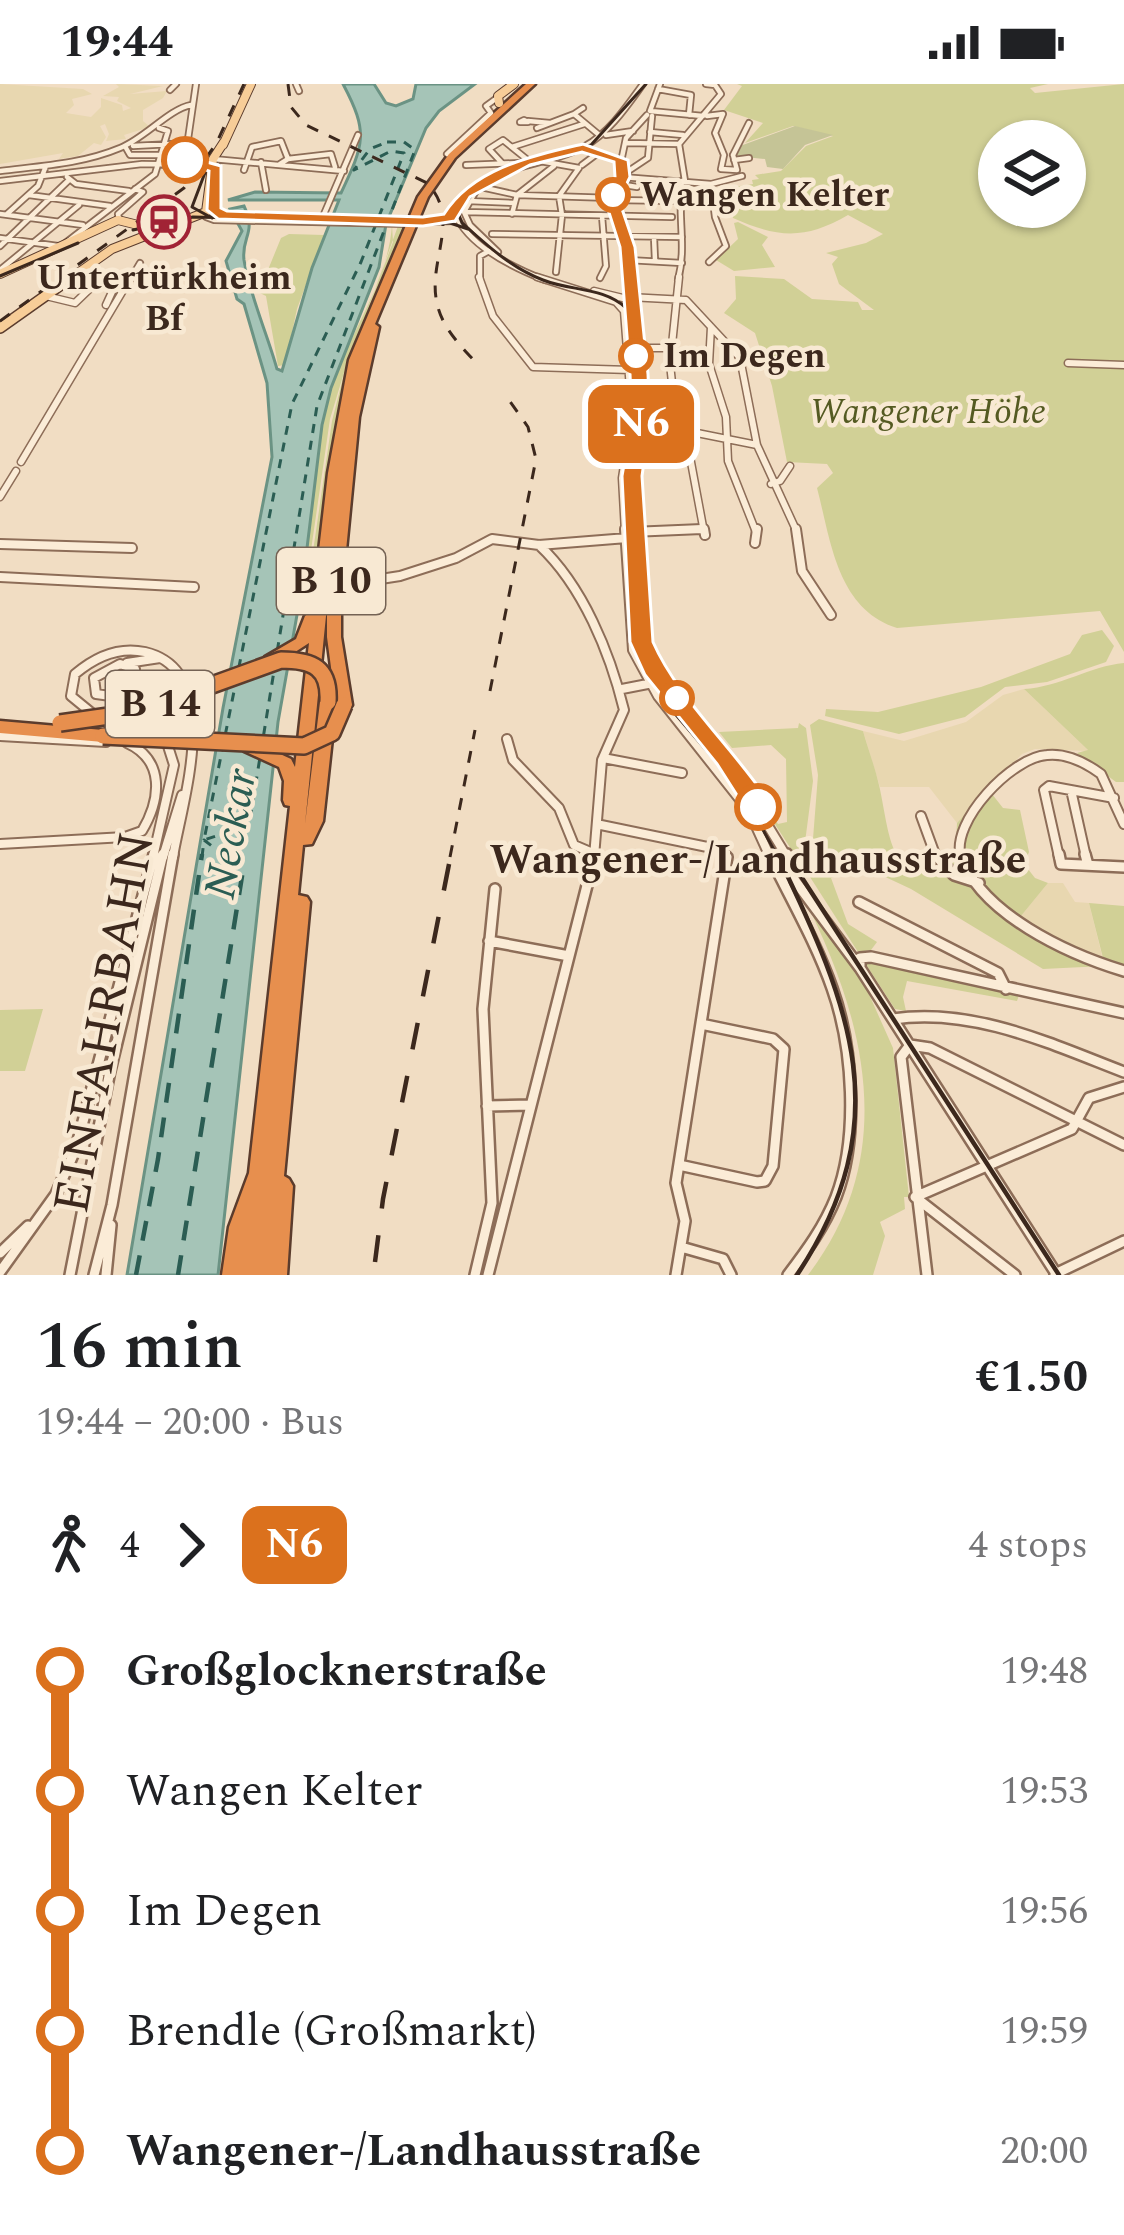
<!DOCTYPE html>
<html lang="en">
<head>
<meta charset="utf-8">
<style>
	:root { --surface:#fff; --page:#f2f2f2; --text:#202124; --muted:#757577 }
	body { margin:0; font-family:Spectral,serif; background:var(--page); color:var(--text); height:100vh; display:flex; flex-direction:column; font-size:45px; white-space:nowrap }
	* { box-sizing:border-box; margin:0 }
	p { font-size:39px; color:var(--muted) }
	.icon { flex:none; width:66px; height:66px; fill:none; stroke:currentColor; stroke-width:2; stroke-linecap:round; stroke-linejoin:round }
	.map { position:relative; height:1191px; overflow:hidden }
	.drawer { display:flex; flex-direction:column; background:var(--surface); flex:1 }
	.drawer>* { flex:none }
	.badge { padding:0 24px; border-radius:18px; font-size:42px; line-height:78px }
	.tools { position:absolute; left:978px; top:36px; display:grid; gap:24px }
	.tools a { display:grid; place-items:center; width:108px; height:108px; border-radius:50%; background:var(--surface); box-shadow:0 3px 9px #0004; font-size:60px }
	.map>.badge { position:absolute; translate:-50% -50%; box-shadow:0 0 0 6px #fff }
	.legs { display:flex; align-items:center; gap:18px; height:132px; padding:0 36px; font-size:39px }
	.legs p { margin-inline-start:auto }
	.headline { display:flex; align-items:center; justify-content:space-between; height:204px; padding:0 36px }
	h1 { font-size:66px; font-weight:600; line-height:90px }
	ul { padding:0 36px; list-style:none }
	li { display:flex; align-items:center; gap:42px; height:120px; font-size:45px }
	li i { display:grid; place-items:center; width:18px; height:100%; margin:0 15px; background:currentColor }
	li i::after { content:''; width:30px; height:30px; margin:-15px; border:9px solid; border-radius:50%; background:var(--surface) }
	li p { margin-inline-start:auto }
	li:first-child i { background:linear-gradient(#0000 50%,currentColor 0) }
	li:last-child i { background:linear-gradient(currentColor 50%,#0000 0) }
	.status { display:flex; justify-content:space-between; align-items:center; height:84px; padding:0 60px; background:var(--surface); direction:ltr }
	.status svg { height:33px; fill:currentColor }
	.map>svg:first-child { display:block }
	.farmland { fill:#e8d7b0 }
	.green { fill:#d1d096; fill-rule:evenodd }
	.cemetery { fill:#c5c496 }
	.water { fill:#a5c4b7; stroke:#6b9384; stroke-width:3 }
	.lines { fill:none; stroke-linecap:round; stroke-linejoin:round }
	.ferry-far1 { stroke:#2b5d53; stroke-width:3; stroke-dasharray:9 8; stroke-linecap:butt }
	.ferry { stroke:#2b5d53; stroke-width:4.5; stroke-dasharray:20 15; stroke-linecap:butt }
	.minor-far3-casing { stroke:#8d6d58; stroke-width:8 }
	.minor-far2-casing { stroke:#8d6d58; stroke-width:9 }
	.minor-far1-casing { stroke:#8d6d58; stroke-width:12 }
	.minor-casing { stroke:#8d6d58; stroke-width:14 }
	.major-far1-casing { stroke:#5b3c2d; stroke-width:10 }
	.major-casing { stroke:#5b3c2d; stroke-width:12 }
	.highway-casing { stroke:#5b3c2d; stroke-width:5 }
	.minor-far3 { stroke:#fbecd7; stroke-width:4.5 }
	.minor-far2 { stroke:#fbecd7; stroke-width:6 }
	.minor-far1 { stroke:#fbecd7; stroke-width:8 }
	.minor { stroke:#fbecd7; stroke-width:9 }
	.major-far1 { stroke:#f7cd98; stroke-width:8 }
	.major { stroke:#f7cd98; stroke-width:9 }
	.highway { fill:#e78f4e; fill-rule:evenodd }
	.tram-far1 { stroke:#3c281d; stroke-width:3 }
	.tram { stroke:#3c281d; stroke-width:4.5 }
	.rail-far1 { stroke:#3c281d; stroke-width:3; stroke-dasharray:12 12; stroke-linecap:butt }
	.rail { stroke:#3c281d; stroke-width:4.5; stroke-dasharray:27 27; stroke-linecap:butt }
	.minor-bridge-casing { stroke:#8d6d58; stroke-width:8; stroke-linecap:butt }
	.highway-bridge-casing { stroke:#5b3c2d; stroke-width:20; stroke-linecap:butt }
	.minor-bridge { stroke:#fbecd7; stroke-width:4.5 }
	.highway-bridge { stroke:#e78f4e; stroke-width:15 }
	.line-1 { fill:#db711d; stroke:#fff; stroke-width:3 }
	.stop-1-dot { fill:#fff; stroke:#db711d; stroke-width:6 }
	.labels { text-anchor:middle; dominant-baseline:central; stroke-width:9; stroke-linejoin:round; paint-order:stroke }
	.far-stop-label { font-size:36px; font-weight:bold; fill:#3c281d; stroke:#f8e9d3; text-anchor:start }
	.far-poi-label { font-size:36px; font-weight:bold; fill:#3c281d; stroke:#f8e9d3 }
	.far-park-label { font-size:36px; font-style:italic; fill:#545a22; stroke:#f8e9d3 }
	.shield { fill:#f8e9d3; stroke:#746254; stroke-width:3 }
	.shield-label { font-size:39px; font-weight:bold; fill:#3c281d }
	.stop-label { font-size:42px; font-weight:bold; fill:#3c281d; stroke:#f8e9d3 }
	.water-label { font-size:45px; font-style:italic; fill:#2b5d53; stroke:#f8e9d3 }
	.near-street-label { font-size:51px; fill:#3c281d; stroke:#f8e9d3 }
</style>
</head>
<body>
<div class="status"><b>19:44</b><svg viewBox="0 0 49 12"><path d="M0 12V9h3v3zM5 12V6h3v6zM10 12V3h3v9zM15 12V0h3v12zM26 1h20v11H26zM47 4h2v5h-2z"/></svg></div>
<div class="map">
<svg width="1124" height="1191" viewBox="0 0 1124 1191">
	<rect width="100%" height="100%" fill="#f1ddc3"/>
	<path class="farmland" d="M0,0L83,5L92,10L72,15L74,21L66,29L91,33L101,23V14L122,21L123,27L131,24L117,17L119,13L103,12L119,3L116,0L163,2L130,10L167,7L163,14L143,26V37L150,43L124,51L126,55L106,57L109,50L105,40L100,42L106,53L101,61L94,59L78,72L59,75L63,69L0,80Z
		M1024,605L1089,667L1035,665L1022,670L957,739L929,703H880L863,647L904,657L966,638L1003,611Z
		M1048,799H1063L1075,818L1089,819L1104,880L1055,856L1021,832Z"/>
	<path class="green" d="M737,0H1048L1030,4L1035,9L1124,0V568L1100,527L897,544C837,525 831,457 817,404L833,389L827,380L787,378L772,302L755,249L724,229L736,215L735,192L784,195L812,215L858,218L862,226H874L839,200L832,180L838,173L826,169L866,159L883,150L848,131C805,156 778,154 733,134L727,104L753,100L752,96L759,95L755,91L781,87L806,62L833,52L793,42L745,59L763,39L724,26L742,2ZM999,57H1065V123H999Z
		M738,138L768,153L762,161L775,183L734,187L716,176L738,155L734,139Z
		M392,141L393,158L363,238L398,142H406L347,286L314,488H310L332,337L346,282L330,335L308,487H304C310,427 312,363 331,305C348,251 388,199 392,141Z
		M289,150L324,151L297,225L285,281L278,282L266,212L256,207L277,201L263,198L281,154Z
		M1102,546L1114,562L1106,578L1047,598L1005,603L965,633L899,650L825,632L826,625L878,628L981,603L1070,570L1082,551Z
		M1124,579V698H1116L1077,669L1088,666L1024,605C1060,603 1090,582 1124,579Z
		M819,635L863,647C868,665 875,683 879,701C890,748 889,814 955,777L957,739L988,705L1003,724L1020,726L1029,768L1024,780L1035,794L1048,799L1021,832L1055,856L1104,878L1089,819L1124,822V881L1043,885L911,805L864,783L831,794L848,840L877,858L871,866L858,868L810,793L818,691L810,641Z
		M799,639L806,644L813,697L804,766L795,771L767,728V724L778,740L787,738L786,675L771,661L732,664L719,648L798,644Z
		M803,812L868,908L893,964L909,1113H904L905,1125L880,1138L885,1152L873,1191H808C900,1070 866,937 803,812Z
		M871,875L1019,911L1017,917L907,897L903,913L906,927L895,925L865,879Z
		M43,925L25,987H0V926Z"/>
	<path class="cemetery" d="M795,42L833,51L805,61L783,85L767,83L765,75L735,72L740,62Z"/>
	<path class="water" d="M343,0H374L386,19L396,22L413,15L416,0H475L439,27L426,44L386,140L379,183L331,304L322,341L303,497L278,638L218,1191H127L223,624L272,373L267,299L244,220L237,215L226,177L242,147L230,125L244,122C257,150 241,152 244,176C250,212 267,249 277,285L282,287L312,184L339,116H228L255,108L341,109C364,60 369,49 343,0Z"/>
	<g class="lines">
		<path class="ferry-far1" d="M387,58H404L415,66L317,322L249,741L204,756L292,320L361,178L404,69L391,67L354,86L370,65Z
			M202,773L204,756L226,773"/>
		<path class="ferry" d="M136,1191L158,1075L202,770
			M178,1191L243,786L222,770"/>
		<g class="minor-far3-casing">
			<path id="minor-far3" d="M296,0L299,7
				M660,0L650,27L703,32
				M658,5L691,11L689,31
				M170,6L176,0
				M583,24L574,30L598,50
				M707,32L723,30L715,49L724,71L721,85L737,86L733,71
				M524,36L528,38H520Z
				M528,37L550,39
				M537,44L574,30
				M650,48L683,51
				M606,51L633,47
				M626,59L679,60
				M133,62L191,59
				M512,63L584,40
				M126,64L130,71H161
				M583,64L622,77V93L612,116L627,163V196
				M447,70L491,29L486,22L497,14
				M733,71L749,39
				M622,73L626,54L647,31
				M213,75L344,87
				M288,75L331,70L335,83
				M185,76L196,0
				M734,76L749,74
				M540,77L579,84L559,112L562,131L556,188
				M261,78L266,106
				M502,79L489,65L503,56L529,77
				M466,81L519,79
				M582,81L598,69
				M244,86L252,63L281,57L288,75L280,80
				M0,87C40,82 82,80 120,64C144,55 169,25 191,21
				M624,90L648,74L652,32
				M67,93L76,100L129,107
				M622,93L711,100L742,92
				M0,97L142,80L217,81
				M685,97L679,60L721,10L715,1L706,0
				M618,100L637,103
				M481,103L517,111L612,114
				M29,111L110,122
				M612,116L679,117
				M468,117L514,119
				M209,125L206,133L214,136L405,140
				M214,126L226,132
				M464,128L672,133
				M0,130L83,141
				M7,130L38,102L46,82
				M512,130L517,111L554,82
				M119,135L118,130L143,108L135,105
				M321,137L358,51
				M423,138L455,137
				M470,141L464,128L476,107
				M470,141L498,168
				M492,150L682,153
				M654,153L655,176
				M0,154L58,162
				M64,160L155,90L168,47L159,44
				M0,162L69,96
				M628,176L682,179
				M709,178L726,162L715,133L711,100
				M0,186L79,121
				M75,190L117,196
				M600,194L606,182L602,132
				M99,196L102,193
				M130,196L140,179
				M480,196V172L489,167
				M545,196C514,184 469,162 455,130C480,77 540,87 585,62C609,49 627,22 643,0
				M678,196C687,162 677,131 682,97"/>
		</g>
		<g class="minor-far2-casing">
			<path id="minor-far2" d="M103,193L118,195L106,221
				M479,193L493,232L533,283L630,286
				M537,193L616,218
				M627,193V212
				M594,207L631,216
				M628,207L641,329L632,390L635,448
				M46,212L75,219L102,193
				M629,213L686,216L740,274L757,361L797,448
				M616,218L624,227L632,331L622,394L625,448
				M711,243L709,280L726,333L728,377L756,448
				M635,264H672
				M1068,279L1124,281
				M690,321L696,348
				M640,344L677,345L757,361
				M677,345L670,280L679,193
				M685,346L704,448
				M21,378L131,193
				M771,400L780,397L790,382
				M0,413L16,387
				M634,448L702,445"/>
		</g>
		<g class="minor-far1-casing">
			<path id="minor-far1" d="M625,445L633,566L658,612L749,727L770,773
				M635,445L642,558L653,585L726,673L787,773
				M704,445L705,451
				M796,445L802,487L831,531
				M631,448L702,445
				M755,459L757,445
				M0,460L132,464
				M539,461C583,502 610,569 624,626L602,676L594,773
				M456,474L492,455L539,461L627,454
				M0,493L194,503
				M355,499L400,492L456,474
				M127,579L160,574
				M120,580L135,585L136,601L118,613L96,610L94,594Z
				M622,605L663,597
				M93,630L71,612L75,590C95,573 118,562 145,568C226,587 182,718 173,773
				M113,635L155,649
				M153,646L142,632L144,616L162,606L180,609
				M0,652L106,658
				M507,655L513,676L559,724L574,761L595,770
				M603,674L682,689
				M1071,706L1086,773
				M921,732L936,773
				M601,741L717,765L727,773
				M0,760L125,753L142,747C161,715 165,676 127,659
				M153,773L174,681L167,659
				M163,773L182,711
				M961,773C950,738 1012,673 1047,671C1066,669 1086,679 1101,690L1124,740
				M1059,773L1044,706L1049,702L1114,714"/>
		</g>
		<g class="minor-casing">
			<path id="minor" d="M769,770C790,814 816,858 832,904C853,963 859,1053 836,1113C824,1143 807,1166 788,1191
				M934,770L954,791L979,799
				M960,770C980,830 1068,870 1124,887
				M1059,770L1061,780L1124,783
				M1085,770L1088,781
				M784,782L860,884L1057,1191
				M784,797L787,770
				M859,818L998,889L1006,905
				M489,857L569,872
				M860,882V874L871,873L1124,929
				M893,935C973,923 1051,960 1124,988
				M910,961L930,964L1124,1061
				M910,961L901,973L927,1191
				M487,1022L531,1021
				M679,1081L757,1098L765,1097L773,1082L784,965L773,955L701,940
				M681,1163L723,1175L731,1191
				M0,1169L28,1142
				M0,1188L56,1110L76,1064L154,770
				M1055,1190L1124,1157
				M70,1191L110,987L163,770
				M94,1191L112,1121L173,770
				M106,1191L111,1141
				M475,1191L492,1119L483,925L495,805
				M488,1191L595,770
				M676,1191L685,1137L676,1099L727,773L723,770
				M1015,1191L915,1113L1072,1045L1089,1014L1124,1003"/>
		</g>
		<g class="major-far1-casing">
			<path id="major-far1" d="M499,19L498,12L514,0
				M223,61L251,0
				M0,190L118,136L154,145
				M68,196L112,165L206,128L213,75L224,58"/>
		</g>
		<g class="major-casing">
			<path id="major" d="M0,244L72,193"/>
		</g>
		<g class="highway-casing">
			<path id="highway" d="M526,0H535L455,74L428,113L375,240L379,243L359,333L341,518V553L352,621L349,625H339L336,621L327,553V522L305,740L320,618L323,614H333L336,618L323,737L312,760L303,761L298,811L307,813L310,818L284,1092L289,1095L293,1102L287,1191H222L229,1143L249,1089L290,722L285,721L283,716L284,697L279,683L244,667L242,663L244,659H256L291,675L295,683L309,559L275,581H265L263,577L265,573L296,555L305,532L312,527L328,389L349,276L418,113L449,70Z
				M0,637L103,646L109,648L111,652L109,656L103,658L0,649Z"/>
		</g>
		<use href="#minor-far3" class="minor-far3"/>
		<use href="#minor-far2" class="minor-far2"/>
		<use href="#minor-far1" class="minor-far1"/>
		<use href="#minor" class="minor"/>
		<use href="#major-far1" class="major-far1"/>
		<use href="#major" class="major"/>
		<use href="#highway" class="highway"/>
		<path class="tram-far1" d="M206,86L192,123L212,134
			M458,129L462,139C487,161 511,184 543,196C570,207 604,203 626,224L636,333L625,378V445L638,569L671,625L742,708L778,773
			M449,137L480,102L528,79L591,61L646,0
			M133,146L193,133L450,139L468,145
			M0,192L78,159"/>
		<path class="tram" d="M777,770C851,923 899,1037 797,1191
			M795,783L1059,1191"/>
		<path class="rail-far1" d="M288,0L291,23L306,41L427,99C462,135 427,177 437,219C442,245 463,264 480,283
			M0,237L184,104L216,60L244,0
			M490,607L536,375L528,343L509,316
			M450,773L475,646"/>
		<path class="rail" d="M375,1178L383,1115L451,770"/>
		<g class="minor-bridge-casing">
			<path id="minor-bridge" d="M407,137L423,138"/>
		</g>
		<g class="highway-bridge-casing">
			<path id="highway-bridge" d="M60,639L137,628L281,576C313,576 330,584 328,618
				M103,652L304,662L332,649L344,621"/>
		</g>
		<use href="#minor-bridge" class="minor-bridge"/>
		<use href="#highway-bridge" class="highway-bridge"/>
	</g>
	<path class="line-1" d="M583,60L628,76L630,93L619,116L635,163L648,290L650,336L642,392L653,558C677,613 733,664 767,715L771,723L758,733L749,730L717,680L645,591L630,558L622,392L632,336L630,290L620,163L605,116L615,93L614,78L582,68L530,81L470,113L455,137L423,142L218,135L207,126L209,87L178,76L185,72L221,82V124L227,127L423,133L444,130C473,84 532,72 583,60Z"/>
	<defs>
		<g id="station-ring" transform="scale(2.7)"><circle r="9.5" fill="#f8e9d3" stroke="#a12335" stroke-width="1.5"/><path d="M-3-6H3Q5-6 5-4V2Q5 4 3 4L4.5 6H3L1.5 4h-3L-3 6H-4.5L-3 4Q-5 4-5 2V-4Q-5-6-3-6ZM-3.5-4v3h7v-3ZM-3.5 1v1.5H-2V1ZM2 1v1.5H3.5V1Z" fill="#a12335"/></g>
	</defs>
	<g fill-rule="evenodd">
		<use href="#station-ring" x="164" y="138"/>
	</g>
	<g class="stop-1-dot">
		<circle cx="185" cy="76" r="21"/>
		<circle cx="613" cy="111" r="15"/>
		<circle cx="636" cy="272" r="15"/>
		<circle cx="677" cy="614" r="15"/>
		<circle cx="758" cy="723" r="21"/>
	</g>
	<g class="labels">
		<g class="far-stop-label">
			<text x="640" y="111">Wangen Kelter</text>
			<text x="663" y="272">Im Degen</text>
		</g>
		<g class="far-poi-label">
			<text x="164" y="194">Untertürkheim<tspan x="164" dy="41">Bf</tspan></text>
		</g>
		<g class="far-park-label">
			<text x="928" y="328">Wangener Höhe</text>
		</g>
		<g class="shield">
			<rect x="277" y="464" width="108" height="66" rx="9"/>
			<rect x="106" y="587" width="108" height="66" rx="9"/>
		</g>
		<g class="shield-label">
			<text x="331" y="497">B 10</text>
			<text x="160" y="620">B 14</text>
		</g>
		<g class="stop-label">
			<text x="758" y="776">Wangener-/Landhausstraße</text>
		</g>
		<g class="water-label">
			<text transform="translate(231 750) rotate(-80)">Neckar</text>
		</g>
		<g class="near-street-label">
			<text transform="translate(105 939) rotate(-80)">EINFAHRBAHN</text>
		</g>
	</g>
</svg>
<div class="tools">
<a><svg class="icon" aria-label="layers" viewBox="0 0 24 24"><path d="M12 4l9 5-9 5-9-5zM3 14l9 5 9-5"/></svg></a>
</div>
<b class="badge" style="left:641px;top:340px;background:#db711d;color:#fff">N6</b>
</div>
<section class="drawer">
<div class="headline"><div><h1>16 min</h1><p>19:44 – 20:00 · Bus</p></div><b>€1.50</b></div>
<div class="legs"><svg class="icon" aria-label="walk" viewBox="0 0 24 24"><circle cx="13" cy="4" r="2"/><path d="M13 8l-2 6 4 7M11 14l-3 7M7 12l3-4h3l4 4"/></svg>4<svg class="icon" aria-label="forward" viewBox="0 0 24 24"><path d="M9 5l7 7-7 7"/></svg><b class="badge" style="background:#db711d;color:#fff">N6</b><p>4 stops</p></div>
<ul>
<li><i style="color:#db711d"></i><b>Großglocknerstraße</b><p>19:48</p></li>
<li><i style="color:#db711d"></i><span>Wangen Kelter</span><p>19:53</p></li>
<li><i style="color:#db711d"></i><span>Im Degen</span><p>19:56</p></li>
<li><i style="color:#db711d"></i><span>Brendle (Großmarkt)</span><p>19:59</p></li>
<li><i style="color:#db711d"></i><b>Wangener-/Landhausstraße</b><p>20:00</p></li>
</ul>
</section>
</body>
</html>
